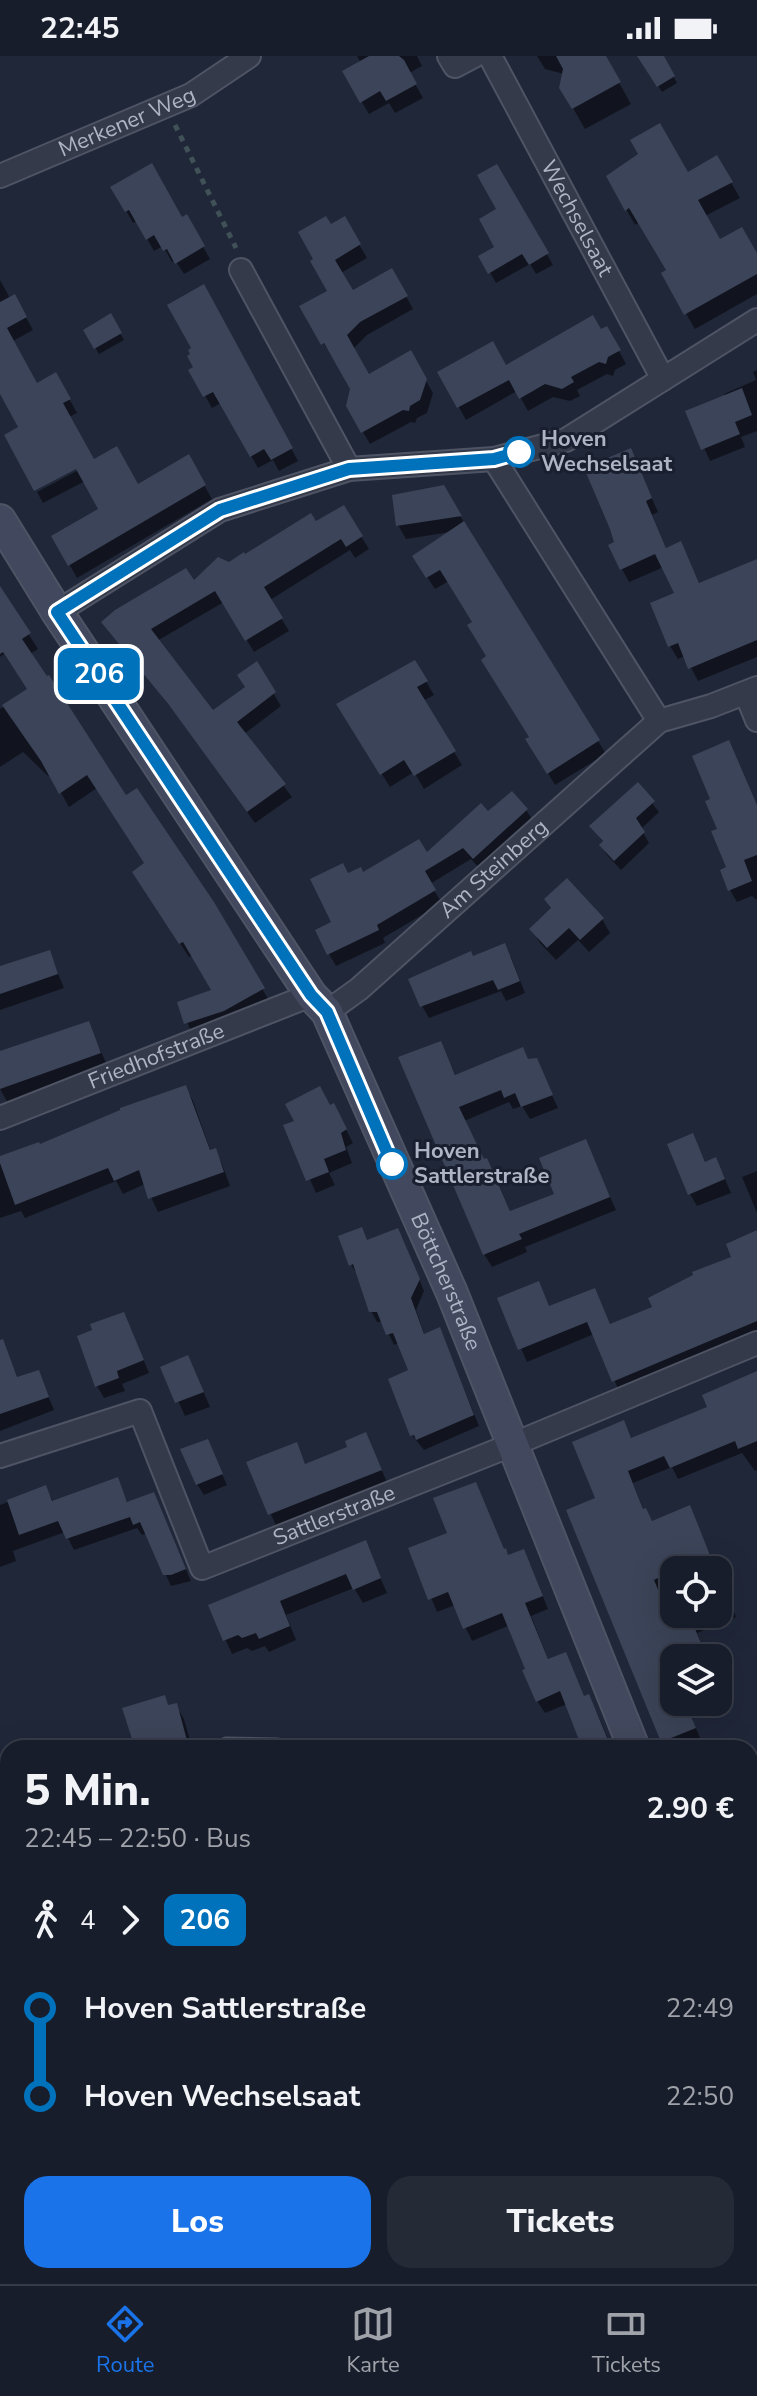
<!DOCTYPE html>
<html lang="de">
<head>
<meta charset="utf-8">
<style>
	:root { --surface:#181d2b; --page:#252a37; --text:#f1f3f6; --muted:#9fa2a9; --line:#363b47; --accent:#1a73e8 }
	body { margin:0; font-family:"Nunito Sans",sans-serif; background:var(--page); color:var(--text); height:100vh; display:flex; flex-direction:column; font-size:30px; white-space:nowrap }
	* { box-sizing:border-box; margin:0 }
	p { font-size:26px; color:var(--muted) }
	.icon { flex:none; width:44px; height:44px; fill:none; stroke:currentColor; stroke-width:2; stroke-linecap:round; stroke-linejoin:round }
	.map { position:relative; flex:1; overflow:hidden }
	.drawer { position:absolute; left:0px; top:1684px; width:758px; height:544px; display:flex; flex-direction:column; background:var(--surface); border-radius:24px 24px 0 0; box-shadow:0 8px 32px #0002,0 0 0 2px var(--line) }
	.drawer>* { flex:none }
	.badge { padding:0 16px; border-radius:12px; font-size:28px; line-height:52px }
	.tools { position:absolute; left:660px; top:1500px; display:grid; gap:16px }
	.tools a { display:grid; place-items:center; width:72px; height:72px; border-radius:16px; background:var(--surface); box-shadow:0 8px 32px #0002,0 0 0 2px var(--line); font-size:40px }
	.map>.badge { position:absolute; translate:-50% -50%; box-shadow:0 0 0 4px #fff }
	.legs { display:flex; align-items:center; gap:12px; height:88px; padding:0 24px; font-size:26px }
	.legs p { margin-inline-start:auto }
	.overview { display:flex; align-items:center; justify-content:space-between; height:136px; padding:0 24px }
	h1 { font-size:44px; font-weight:800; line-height:60px }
	.cta { display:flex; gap:16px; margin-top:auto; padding:16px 24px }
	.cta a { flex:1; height:92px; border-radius:24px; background:var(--accent); color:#fff; font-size:32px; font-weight:800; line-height:92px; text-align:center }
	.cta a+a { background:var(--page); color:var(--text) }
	ul { padding:0 24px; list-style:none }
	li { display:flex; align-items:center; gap:28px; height:88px; font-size:30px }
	li i { display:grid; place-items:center; width:12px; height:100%; margin:0 10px; background:currentColor }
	li i::after { content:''; width:20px; height:20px; margin:-10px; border:6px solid; border-radius:50%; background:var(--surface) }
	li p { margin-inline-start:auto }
	li:first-child i { background:linear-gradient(#0000 50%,currentColor 0) }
	li:last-child i { background:linear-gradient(currentColor 50%,#0000 0) }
	.status { display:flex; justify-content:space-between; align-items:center; height:56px; padding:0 40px; background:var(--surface); direction:ltr }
	.status svg { height:22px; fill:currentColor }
	.dock { display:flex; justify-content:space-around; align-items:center; height:112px; border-top:2px solid var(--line); background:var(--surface); font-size:22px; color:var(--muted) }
	.dock a { display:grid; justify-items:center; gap:4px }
	.dock .current { color:var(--accent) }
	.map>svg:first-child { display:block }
	.shadow { fill:#0007 }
	.building { fill:#3c4459 }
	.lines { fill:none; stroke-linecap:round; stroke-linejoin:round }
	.lane-casing { stroke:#4e5464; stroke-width:15 }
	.street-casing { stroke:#4e5464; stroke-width:26 }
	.secondary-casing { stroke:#4e5464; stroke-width:34 }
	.path { stroke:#405158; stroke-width:5; stroke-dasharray:6 6; stroke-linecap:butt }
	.lane { stroke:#343a49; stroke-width:11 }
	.street { stroke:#343a49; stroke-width:22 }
	.secondary { stroke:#42485d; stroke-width:30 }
	.line-1-casing { stroke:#fff; stroke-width:18 }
	.line-1 { stroke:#0072bc; stroke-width:12 }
	.stop-1-dot { fill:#fff; stroke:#0072bc; stroke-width:4 }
	.labels { text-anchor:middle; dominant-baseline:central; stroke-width:6; stroke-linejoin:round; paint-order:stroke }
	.street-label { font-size:22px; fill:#aeb4c6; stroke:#191f2e }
	.stop-label { font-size:22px; font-weight:bold; fill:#aeb4c6; stroke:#191f2e; text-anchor:start }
</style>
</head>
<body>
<div class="status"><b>22:45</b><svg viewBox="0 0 49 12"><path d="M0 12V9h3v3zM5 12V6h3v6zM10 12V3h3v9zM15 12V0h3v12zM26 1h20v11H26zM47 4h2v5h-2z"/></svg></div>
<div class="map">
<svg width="757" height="2228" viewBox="0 0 757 2228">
	<rect width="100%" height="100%" fill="#202739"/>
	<path class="shadow" d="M357,0H417L422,10L409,17L423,42L395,57L389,47L369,58L344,16L361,7Z
		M537,0H604L631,48L585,73L561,31L564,18L545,13Z
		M647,0H662L677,27L662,36L641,3Z
		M717,102L740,142L705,160L720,186L757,201V238L695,273L663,218L668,215L640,166L635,169L608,120L688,118Z
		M496,110L553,209L536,218L530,208L496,227L481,201L497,192L499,154Z
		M113,131L181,164L186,161L210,203L184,218L175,204L172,206L163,190L154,195L137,165L133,167Z
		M344,163L367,202L341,217L352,237L392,215L413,253L367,279L353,293L368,320L410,297L433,337L427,357L417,362L415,367L411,366L370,388L348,350L352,333L301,251L330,235V171Z
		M0,224L10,242L14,240L33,274L13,285L37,330L56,319L77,357L69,361L93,406L138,431L188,401L212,443L77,522L54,481L100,453L85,425L43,447L37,436L86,410L21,372L0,334Z
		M203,231L298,405L279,415L273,404L258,412L221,347L212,352L191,315L196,312L194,293Z
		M110,260L124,284L99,298L85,274Z
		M607,273L626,308L615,314L613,320L607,318L577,334L580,340L570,345L553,341L528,355L517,335L466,364L440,317L505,312Z
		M757,314V375L741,381L745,391L710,405L688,356L726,341L724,338L756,324L753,316Z
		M630,395L658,456L652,459L667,494L688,502L700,529L757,505V601L698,625L685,600L678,603L670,590L677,538L664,511L629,526L622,513L616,488Z
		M443,432L606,698L555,729L528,684L531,682L488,601L474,567L449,525L435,533L422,513L450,476L406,483L398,469Z
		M343,451L369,493L355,502L350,494L270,544L289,575L254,596L224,546L157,585L213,657L247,632L256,608L281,650L244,678L292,741L255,767L179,662L104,566L193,527L315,468Z
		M0,533L38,593L30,598L126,741L212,847L271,948L194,982L179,947L214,935L193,899L189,901L143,831L146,808L97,732L69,751L51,719L48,720L23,696L0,711V653L29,635L4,598L0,601Z
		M415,607L434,639L423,645L462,709L424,733L414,716L390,731L347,663Z
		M638,729L659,756L641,773L649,787L621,814L607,799L601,790L604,787L592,771Z
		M757,750V844L752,840L737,846L730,834L729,812Z
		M526,754L534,766L481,814L471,803L430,828L442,847L383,882L385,887L336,910L329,898L333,867L348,820L362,818L426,799L488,758Z
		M546,844L602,863L610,877L589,896L578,884L556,904L540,887L532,873L552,854Z
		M49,896L64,932L0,954V912Z
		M511,901L525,937L506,945L501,935L429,962L422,950L473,903Z
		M88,967L108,1011L8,1047L0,1033V997Z
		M447,1001L456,1020L536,1004L558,1052L530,1063L522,1050L513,1053L509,1046L464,1065L484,1106L486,1104L494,1117L511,1157L557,1139L585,1086L616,1154L525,1191L527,1196L492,1211L484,1198Z
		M185,1031L193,1045L211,1096L215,1095L222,1108L230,1130L158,1156L145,1128L123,1138L116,1125L25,1162L21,1155L0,1162V1108Z
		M330,1051L340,1062L353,1087L346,1091L352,1107L329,1117L335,1129L316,1137L286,1070Z
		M692,1080L706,1107L722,1116L731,1137L697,1150L690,1138Z
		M757,1115V1157L742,1121Z
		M757,1176V1279L620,1337L594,1278L527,1306L500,1243L550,1252L594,1234L611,1270L655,1252L733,1203Z
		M403,1184L424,1235L416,1254L425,1280L440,1274L479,1370L424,1394L412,1379L411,1315L399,1287L394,1289L383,1266H377L371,1255L358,1219L351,1209L368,1186Z
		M130,1271L149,1317L122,1328L125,1335L104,1342L97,1330Z
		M6,1296L18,1323L38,1316L54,1354L0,1375V1298Z
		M163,1312L195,1316L210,1351L185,1360Z
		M757,1317V1414L755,1415L742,1397L678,1423L672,1411L633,1427L644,1455L653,1466L689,1452L717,1514H674V1558H718V1517L736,1561L697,1577L707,1602H674V1646H718V1630L726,1649L692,1663L701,1684L682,1692H667L597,1444L623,1367L632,1384L710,1352Z
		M207,1385L227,1429L204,1439L197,1428Z
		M296,1388L306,1410L371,1390L387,1426L276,1470L249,1407Z
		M117,1424L128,1447L153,1438L191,1525L171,1530L147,1477L142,1479L137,1472L74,1494L65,1476L13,1495L16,1505L0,1511V1449L46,1432L54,1447Z
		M365,1487L387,1537L363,1547L354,1532L286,1559L296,1584L269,1596L265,1590L252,1595L247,1592L232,1598L210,1550Z
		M411,1493L505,1495L508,1501L530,1508L548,1553L531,1560L549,1605L566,1598L587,1648L591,1646L598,1659L612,1692H561L581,1684L567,1648L545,1657L537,1645L510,1569L472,1585L455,1549L437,1556Z
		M164,1642L169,1651L176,1649L184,1663L192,1692H137Z
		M757,1745V1847L750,1849V1747Z
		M0,1766L8,1786L0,1789Z
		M0,1834L5,1848L8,1847V1970L2,1972L0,1967Z
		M0,2146L8,2154V2220H74L79,2228H0Z
		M175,2220H206L201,2221L204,2228H181Z
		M249,2220H345L352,2228H240Z
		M521,2220H577V2228H521Z
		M629,2220H676L675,2228H631Z"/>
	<path class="building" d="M369,0H399L404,4L417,28L386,45L380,35L360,47L342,15Z
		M556,0H606L621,26L572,53L559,32L563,13Z
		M637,0H664L675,20L657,31Z
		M660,67L688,116L717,99L733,126L698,144L720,183L742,171L757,197V218L684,259L661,217L666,214L629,152L625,155L606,120L638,98L630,84Z
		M152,107L182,161L187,158L205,190L175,208L167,193L163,195L154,179L146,184L129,154L125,156L110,131Z
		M497,108L549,197L529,209L522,198L488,218L478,200L494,191L479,163L496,153L477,119Z
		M326,160L331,168L345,160L361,188L335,204L353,234L392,212L408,240L360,266L347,279L369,318L411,294L427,323L420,344L410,350L409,355L403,354L361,377L346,350L350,333L324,287L321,289L299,250L327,235L310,205L313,203L298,176Z
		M204,228L293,392L271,404L264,393L250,401L213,336L203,341L188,314L193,311L187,300L190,298L188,294L191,292L167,249Z
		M15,238L27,261L7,272L37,327L56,316L71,343L63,347L94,403L117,390L138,428L189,398L206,429L68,510L51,480L98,453L76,413L34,435L4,379L18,371L0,338V246Z
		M111,257L122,277L94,293L83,274Z
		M593,259L601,273L607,270L621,294L608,301L606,308L599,306L571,321L574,326L562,333L545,328L519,343L509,324L457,352L437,316L493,285L506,309Z
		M742,332L752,359L735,366L740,378L701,394L685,355Z
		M631,392L652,442L646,445L666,492L681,485L699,527L757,503V584L688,613L678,587L668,591L650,547L674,537L655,498L620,514L608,489L614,486L610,473L584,412Z
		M444,429L462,460L396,470L392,439Z
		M344,449L363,480L346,491L341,483L264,531L283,562L245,585L215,535L151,573L213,654L245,631L237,619L257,605L276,636L237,666L286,728L247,756L169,649L101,566L115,554L186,512L194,524L218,501L229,506L244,496L245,498L311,457L316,465Z
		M464,465L600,684L547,718L525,683L529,681L481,604L486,600L467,569L472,566L440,514L426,522L412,500Z
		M0,530L31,577L22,583L47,620L49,619L126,739L137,732L214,846L265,932L224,955L184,968L177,946L211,934L183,886L179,888L132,816L144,807L87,719L59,738L41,705L2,649L27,633L3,596L0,598Z
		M415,604L428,625L417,631L456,695L414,720L404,704L380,719L336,648Z
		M729,684L757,749V799L744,804L752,825L728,835L720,814L726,811L711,775L717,773L705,745L710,743L692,700Z
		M638,726L655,745L636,762L645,776L614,805L599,789L603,785L589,770Z
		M512,735L528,753L473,803L463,792L425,815L436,834L377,869L379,874L327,899L315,874L331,866L310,823L343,807L348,817L361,811L363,816L419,783L427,796L481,747L488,755Z
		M567,822L604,862L580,884L569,872L547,892L529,873L551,852L544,843Z
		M505,887L520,925L498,934L493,924L420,951L408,923L471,895L473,900Z
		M50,894L58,918L0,938V910Z
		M89,965L101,997L0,1033V995Z
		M441,985L455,1019L523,991L528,1003L537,1002L553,1039L521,1051L515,1037L504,1042L501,1034L459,1051L484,1103L487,1102L510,1155L554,1138L539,1102L586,1083L610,1141L519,1178L522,1183L483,1199L398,1001Z
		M186,1029L210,1094L216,1092L224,1116L148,1143L139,1114L114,1125L108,1112L15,1149L0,1107V1100L39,1086L40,1088L120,1054V1052Z
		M320,1030L330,1049L334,1047L347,1073L341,1077L346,1094L324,1103L329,1116L306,1125L283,1069L294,1065L285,1048Z
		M693,1077L705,1106L716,1101L725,1123L688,1139L667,1088Z
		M362,1171L367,1184L398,1172L420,1223L411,1242L424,1278L440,1271L474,1359L416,1384L414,1379L410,1380L388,1323L408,1314L393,1277L386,1279L377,1256H369L353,1208L349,1210L338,1180Z
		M757,1174V1265L612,1326L587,1266L518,1294L497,1242L539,1225L549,1250L595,1232L610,1268L652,1251L648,1242L693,1219L692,1216L731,1201L726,1188Z
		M124,1256L144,1304L117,1315L119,1322L95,1331L77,1280L92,1274L90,1268Z
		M3,1283L17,1321L39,1314L49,1341L0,1358V1284Z
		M188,1299L204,1336L175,1347L160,1311Z
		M757,1315V1385L738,1393L735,1385L670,1412L664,1400L628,1415L643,1453L646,1452L652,1465L690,1449L716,1514H674L654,1524L668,1558H689L707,1602H674V1646H685L696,1672L661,1686L566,1454L595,1442L572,1386L624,1364L631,1382L707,1351L702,1339Z
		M366,1376L382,1414L268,1459L246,1406L297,1386L305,1408L347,1391L345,1385Z
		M208,1383L223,1418L196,1429L180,1393Z
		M118,1421L127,1446L154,1436L186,1513L171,1519H163L140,1466L133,1469L130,1461L66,1483L58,1465L19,1479L7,1444L46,1429L52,1445Z
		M476,1426L504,1493L506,1492L508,1499L524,1493L543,1540L525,1547L548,1603L566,1596L584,1640L589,1638L608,1684L589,1692H582L560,1635L536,1646L522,1614L525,1613L502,1557L463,1573L448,1536L428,1544L408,1492L447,1477L433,1442Z
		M366,1484L381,1522L353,1534L346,1518L280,1545L290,1570L259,1583L256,1577L242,1582L238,1579L223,1585L208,1549Z
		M165,1639L168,1649L177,1647L189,1692H135L122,1652Z"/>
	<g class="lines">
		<g class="lane-casing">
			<path id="lane" d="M226,1688L278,1689L282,1692
				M0,2116L8,2124
				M111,2220L120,2228"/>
		</g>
		<g class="street-casing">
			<g id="street">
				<path d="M449,0L455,10L474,0"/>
				<path id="s1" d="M490,0L663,323"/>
				<path id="s2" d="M0,120L191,39L249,0"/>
				<path d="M241,214L349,413"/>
				<path d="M494,403L659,665"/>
				<path d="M57,556L220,454L349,413L494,403L566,384L757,264"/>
				<path d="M746,637L757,664"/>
				<path id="s3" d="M327,956L359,933L659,665L711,650L757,632"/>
				<path id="s4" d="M0,1062L311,939"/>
				<path id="s5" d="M0,1400L140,1355L202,1512L514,1388L757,1287"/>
				<path d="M750,1728L757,1726"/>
			</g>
		</g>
		<g class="secondary-casing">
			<g id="secondary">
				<path id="s6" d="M0,464L57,556L311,939L327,956L452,1237L634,1692"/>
				<path d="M0,1995H8"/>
				<path d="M750,2028L757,2049"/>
				<path d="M750,2138H757"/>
			</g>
		</g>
		<path class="path" d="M175,69L236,192"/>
		<use href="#lane" class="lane"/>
		<use href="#street" class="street"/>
		<use href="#secondary" class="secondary"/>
	</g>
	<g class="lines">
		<g class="line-1-casing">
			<path id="line-1" d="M392,1108L327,956L311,939L57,556L220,454L349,413L494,403L519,396"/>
		</g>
		<use href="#line-1" class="line-1"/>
	</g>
	<g class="stop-1-dot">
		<circle cx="519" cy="396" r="14"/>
		<circle cx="392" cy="1108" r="14"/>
	</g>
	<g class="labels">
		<g class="street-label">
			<text stroke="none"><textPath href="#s2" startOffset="138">Merkener Weg</textPath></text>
			<text stroke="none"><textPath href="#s1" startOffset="184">Wechselsaat</textPath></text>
			<text stroke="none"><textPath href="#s3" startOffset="220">Am Steinberg</textPath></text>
			<text stroke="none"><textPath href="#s4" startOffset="168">Friedhofstraße</textPath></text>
			<text stroke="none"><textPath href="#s6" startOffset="886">Böttcherstraße</textPath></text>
			<text stroke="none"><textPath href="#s5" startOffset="458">Sattlerstraße</textPath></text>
		</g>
		<g class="stop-label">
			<text x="541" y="383">Hoven<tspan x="541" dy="25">Wechselsaat</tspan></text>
			<text x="414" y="1095">Hoven<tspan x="414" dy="25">Sattlerstraße</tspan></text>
		</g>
	</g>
</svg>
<div class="tools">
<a><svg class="icon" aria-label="locate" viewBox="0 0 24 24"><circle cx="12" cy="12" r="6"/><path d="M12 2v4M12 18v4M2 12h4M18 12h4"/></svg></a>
<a><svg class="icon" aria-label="layers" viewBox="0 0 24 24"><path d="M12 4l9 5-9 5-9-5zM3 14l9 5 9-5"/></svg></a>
</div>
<b class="badge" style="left:99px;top:618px;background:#0072bc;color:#fff">206</b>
<section class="drawer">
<div class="overview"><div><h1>5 Min.</h1><p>22:45 – 22:50 · Bus</p></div><b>2.90 €</b></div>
<div class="legs"><svg class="icon" aria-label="walk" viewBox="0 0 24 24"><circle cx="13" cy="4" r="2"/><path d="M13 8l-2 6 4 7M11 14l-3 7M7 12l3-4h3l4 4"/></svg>4<svg class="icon" aria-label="forward" viewBox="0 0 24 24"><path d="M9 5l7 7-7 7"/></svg><b class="badge" style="background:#0072bc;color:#fff">206</b></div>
<ul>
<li><i style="color:#0072bc"></i><b>Hoven Sattlerstraße</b><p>22:49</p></li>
<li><i style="color:#0072bc"></i><b>Hoven Wechselsaat</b><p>22:50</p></li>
</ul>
<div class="cta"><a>Los</a><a>Tickets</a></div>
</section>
</div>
<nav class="dock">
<a class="current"><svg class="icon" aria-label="directions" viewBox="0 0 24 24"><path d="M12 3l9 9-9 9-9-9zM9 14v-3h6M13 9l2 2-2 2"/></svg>Route</a>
<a><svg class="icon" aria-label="map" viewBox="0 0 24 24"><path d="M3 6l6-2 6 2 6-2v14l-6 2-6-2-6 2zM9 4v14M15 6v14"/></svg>Karte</a>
<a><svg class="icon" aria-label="tickets" viewBox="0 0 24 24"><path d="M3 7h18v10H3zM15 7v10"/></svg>Tickets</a>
</nav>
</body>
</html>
